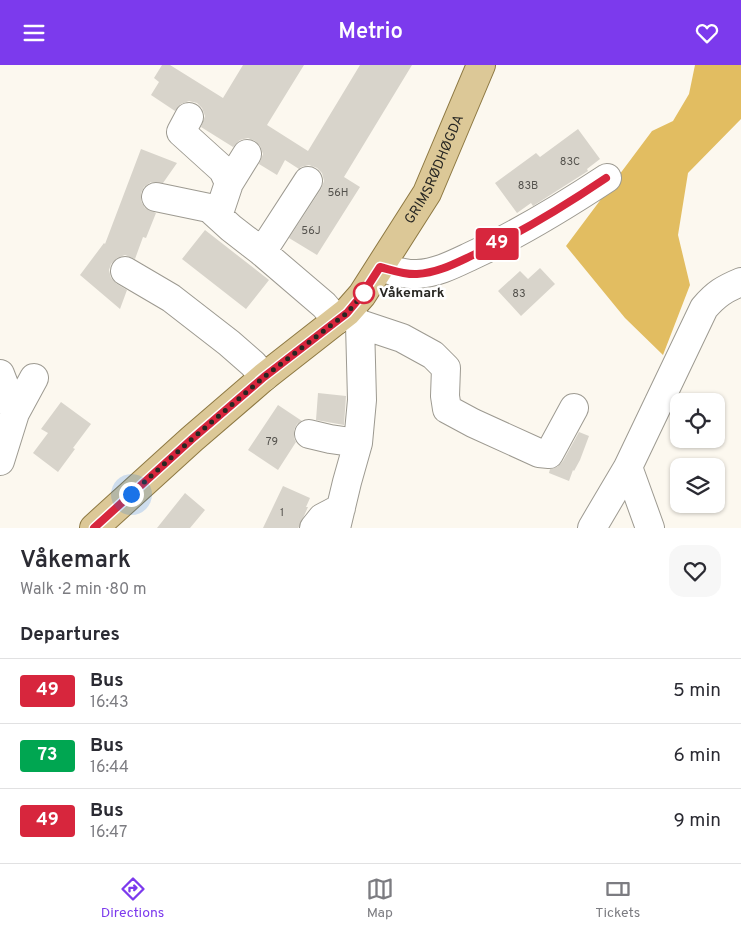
<!DOCTYPE html>
<html lang="en">
<head>
<meta charset="utf-8">
<style>
	:root { --surface:#fff; --page:#f7f7f7; --text:#2b2b33; --muted:#7c7c81; --line:#e1e1e2; --accent:#7c3aed }
	body { margin:0; font-family:Overpass,sans-serif; background:var(--page); color:var(--text); height:100vh; display:flex; flex-direction:column; font-size:19px; white-space:nowrap }
	* { box-sizing:border-box; margin:0 }
	p { font-size:16px; color:var(--muted) }
	.icon { flex:none; width:28px; height:28px; fill:none; stroke:currentColor; stroke-width:2; stroke-linecap:round; stroke-linejoin:round }
	.map { position:relative; height:463px; overflow:hidden }
	.sheet { display:flex; flex-direction:column; background:var(--surface); flex:1 }
	.sheet>* { flex:none }
	.badge { padding:0 10px; border-radius:4px; font-size:18px; line-height:32px }
	.fabs { position:absolute; left:670px; top:328px; display:grid; gap:10px }
	.fabs a { display:grid; place-items:center; width:55px; height:55px; border-radius:10px; background:var(--surface); box-shadow:0 1px 4px #0004; font-size:25px }
	.you { position:absolute; width:25px; height:25px; margin:-12px; border:4px solid #fff; border-radius:50%; background:#1a73e8; box-shadow:0 0 0 8px #1a73e833 }
	.map>.badge { position:absolute; translate:-50% -50%; box-shadow:0 0 0 2px #fff }
	h2 { padding:0 20px; font-size:19px; line-height:45px }
	.round { display:grid; place-items:center; flex:none; width:52px; height:52px; border-radius:15px; background:var(--page) }
	.head { display:flex; align-items:center; justify-content:space-between; height:85px; padding:0 20px }
	h1 { font-size:24px; font-weight:600; line-height:38px }
	ul { padding:0; list-style:none }
	li { display:flex; align-items:center; gap:15px; height:65px; padding:0 20px; border-top:1px solid var(--line) }
	li div { flex:1 }
	li b { display:block; font-size:19px }
	li em { font-style:normal }
	li .badge { min-width:55px; font-weight:700; text-align:center }
	header { display:flex; justify-content:space-between; align-items:center; height:65px; padding:0 20px; background:var(--accent); color:#fff; font-size:22px; font-weight:600 }
	.menu { display:flex; justify-content:space-around; align-items:center; height:70px; border-top:1px solid var(--line); background:var(--surface); font-size:14px; color:var(--muted) }
	.menu a { display:grid; justify-items:center; gap:2px }
	.menu .active { color:var(--accent) }
	.map>svg:first-child { display:block }
	.forest { fill:#e2bd61 }
	.building { fill:#d8d4cb }
	.lines { fill:none; stroke-linecap:round; stroke-linejoin:round }
	.minor-casing { stroke:#9d9a91; stroke-width:30 }
	.major-casing { stroke:#8d7842; stroke-width:30 }
	.minor { stroke:#fff; stroke-width:28 }
	.major { stroke:#dcc897; stroke-width:28 }
	.line-casing { stroke:#fff; stroke-width:11 }
	.line { stroke:#d7263d; stroke-width:8 }
	.walk { stroke:#282723; stroke-width:5; stroke-dasharray:0 9 }
	.stop-dot { fill:#fff; stroke:#d7263d; stroke-width:2.5 }
	.labels { text-anchor:middle; dominant-baseline:central; stroke-width:5; stroke-linejoin:round; paint-order:stroke }
	.number-label { font-size:11px; fill:#54524d }
	.street-label { font-size:14px; fill:#282723; stroke:#fff }
	.stop-label { font-size:14px; font-weight:bold; fill:#282723; stroke:#fff; text-anchor:start }
</style>
</head>
<body>
<header><svg class="icon" aria-label="menu" viewBox="0 0 24 24"><path d="M4 6h16M4 12h16M4 18h16"/></svg>Metrio<svg class="icon" aria-label="heart" viewBox="0 0 24 24"><path d="M12 20l-8-8c-3-5 5-10 8-4 3-6 11-1 8 4z"/></svg></header>
<div class="map">
<svg width="741" height="463" viewBox="0 0 741 463">
	<rect width="100%" height="100%" fill="#fcf8ef"/>
	<path class="forest" d="M695,0H741V54L688,108L678,170L690,220L663,290L625,253L566,181L652,66L673,56L689,29Z"/>
	<path class="building" d="M162,0H170L223,33L243,0H304L267,60L308,86L360,0H412L344,112L360,122L317,190L289,173L321,124L324,116L322,108L317,103L309,100L301,102L299,104L285,95L277,110L259,99L263,89L260,81L255,76L248,73L240,75L233,82L201,62L205,51L202,43L197,38L189,36L181,39L175,46L151,30L159,17L154,13Z
		M578,64L600,94L587,104L588,106L533,141L531,138L517,148L495,118L536,88L540,92Z
		M141,84L177,98L163,118L151,117L144,122L141,128V136L145,143L156,148L146,173L143,172L135,194L125,190L117,193L111,199L109,205L111,213L117,219L127,225L120,244L80,210L104,178L105,179Z
		M205,165L269,215L246,244L182,194Z
		M540,203L555,219L521,251L498,226L520,206L528,214Z
		M318,328L346,331L344,360L316,355Z
		M61,337L91,359L73,383L75,384L58,407L33,388L48,368L41,364Z
		M278,340L302,356L297,359L294,365V373L296,377L278,405L248,385Z
		M579,367L589,371L580,395L574,406L573,405L569,416L549,408L550,404L557,402L563,396Z
		M283,421L310,433L306,442H308L299,462L298,463H263Z
		M185,428L205,445L190,463H157Z"/>
	<g class="lines">
		<g class="minor-casing">
			<path id="minor" d="M189,52L181,67L223,105L229,118L218,151
				M229,118L247,89
				M156,132L209,143L231,163L262,187L324,240L337,255
				M262,187L308,116
				M380,203C392,205 405,210 417,209C437,208 454,199 471,191C519,169 563,142 607,113
				M125,206L171,233L229,278L253,299L264,312
				M360,259L402,273L433,290L446,303L445,331L447,344L473,358L539,388L549,389L574,343
				M0,309L15,348L0,396
				M15,348L34,313
				M309,369L330,374L358,378
				M628,402L650,463
				M314,463L322,453L341,443
				M336,463L347,417L358,378L362,335L360,259L348,248
				M592,463L628,402L704,243C716,229 724,224 741,217"/>
		</g>
		<g class="major-casing">
			<g id="major">
				<path id="s1" d="M94,463L192,374L264,312L347,247L362,230L427,128L481,0"/>
			</g>
		</g>
		<use href="#minor" class="minor"/>
		<use href="#major" class="major"/>
	</g>
	<g class="lines">
		<g class="line-casing">
			<path id="line" d="M94,463L192,374L264,312L347,248L362,230L380,202C392,205 405,210 417,209C437,208 454,199 471,191C519,169 563,142 606,113"/>
		</g>
		<use href="#line" class="line"/>
		<path class="walk" d="M131,429L192,374L264,312L347,248L364,228"/>
	</g>
	<circle class="stop-dot" cx="364" cy="228" r="10"/>
	<g class="labels">
		<g class="number-label">
			<text x="570" y="97">83C</text>
			<text x="528" y="121">83B</text>
			<text x="338" y="128">56H</text>
			<text x="311" y="166">56J</text>
			<text x="519" y="229">83</text>
			<text x="272" y="377">79</text>
			<text x="282" y="448">1</text>
		</g>
		<g class="street-label">
			<text stroke="none"><textPath href="#s1" startOffset="501">GRIMSRØDHØGDA</textPath></text>
		</g>
		<g class="stop-label">
			<text x="379" y="228">Våkemark</text>
		</g>
	</g>
</svg>
<div class="fabs">
<a><svg class="icon" aria-label="locate" viewBox="0 0 24 24"><circle cx="12" cy="12" r="6"/><path d="M12 2v4M12 18v4M2 12h4M18 12h4"/></svg></a>
<a><svg class="icon" aria-label="layers" viewBox="0 0 24 24"><path d="M12 4l9 5-9 5-9-5zM3 14l9 5 9-5"/></svg></a>
</div>
<div class="you" style="left:131px;top:429px"></div>
<b class="badge" style="left:497px;top:179px;background:#d7263d;color:#fff">49</b>
</div>
<section class="sheet">
<div class="head"><div><h1>Våkemark</h1><p>Walk · 2 min · 80 m</p></div><a class="round"><svg class="icon" aria-label="heart" viewBox="0 0 24 24"><path d="M12 20l-8-8c-3-5 5-10 8-4 3-6 11-1 8 4z"/></svg></a></div>
<h2>Departures</h2>
<ul>
<li><span class="badge" style="background:#d7263d;color:#fff">49</span><div><b>Bus</b><p>16:43</p></div><em>5 min</em></li>
<li><span class="badge" style="background:#00a651;color:#fff">73</span><div><b>Bus</b><p>16:44</p></div><em>6 min</em></li>
<li><span class="badge" style="background:#d7263d;color:#fff">49</span><div><b>Bus</b><p>16:47</p></div><em>9 min</em></li>
</ul>
</section>
<nav class="menu">
<a class="active"><svg class="icon" aria-label="directions" viewBox="0 0 24 24"><path d="M12 3l9 9-9 9-9-9zM9 14v-3h6M13 9l2 2-2 2"/></svg>Directions</a>
<a><svg class="icon" aria-label="map" viewBox="0 0 24 24"><path d="M3 6l6-2 6 2 6-2v14l-6 2-6-2-6 2zM9 4v14M15 6v14"/></svg>Map</a>
<a><svg class="icon" aria-label="tickets" viewBox="0 0 24 24"><path d="M3 7h18v10H3zM15 7v10"/></svg>Tickets</a>
</nav>
</body>
</html>
